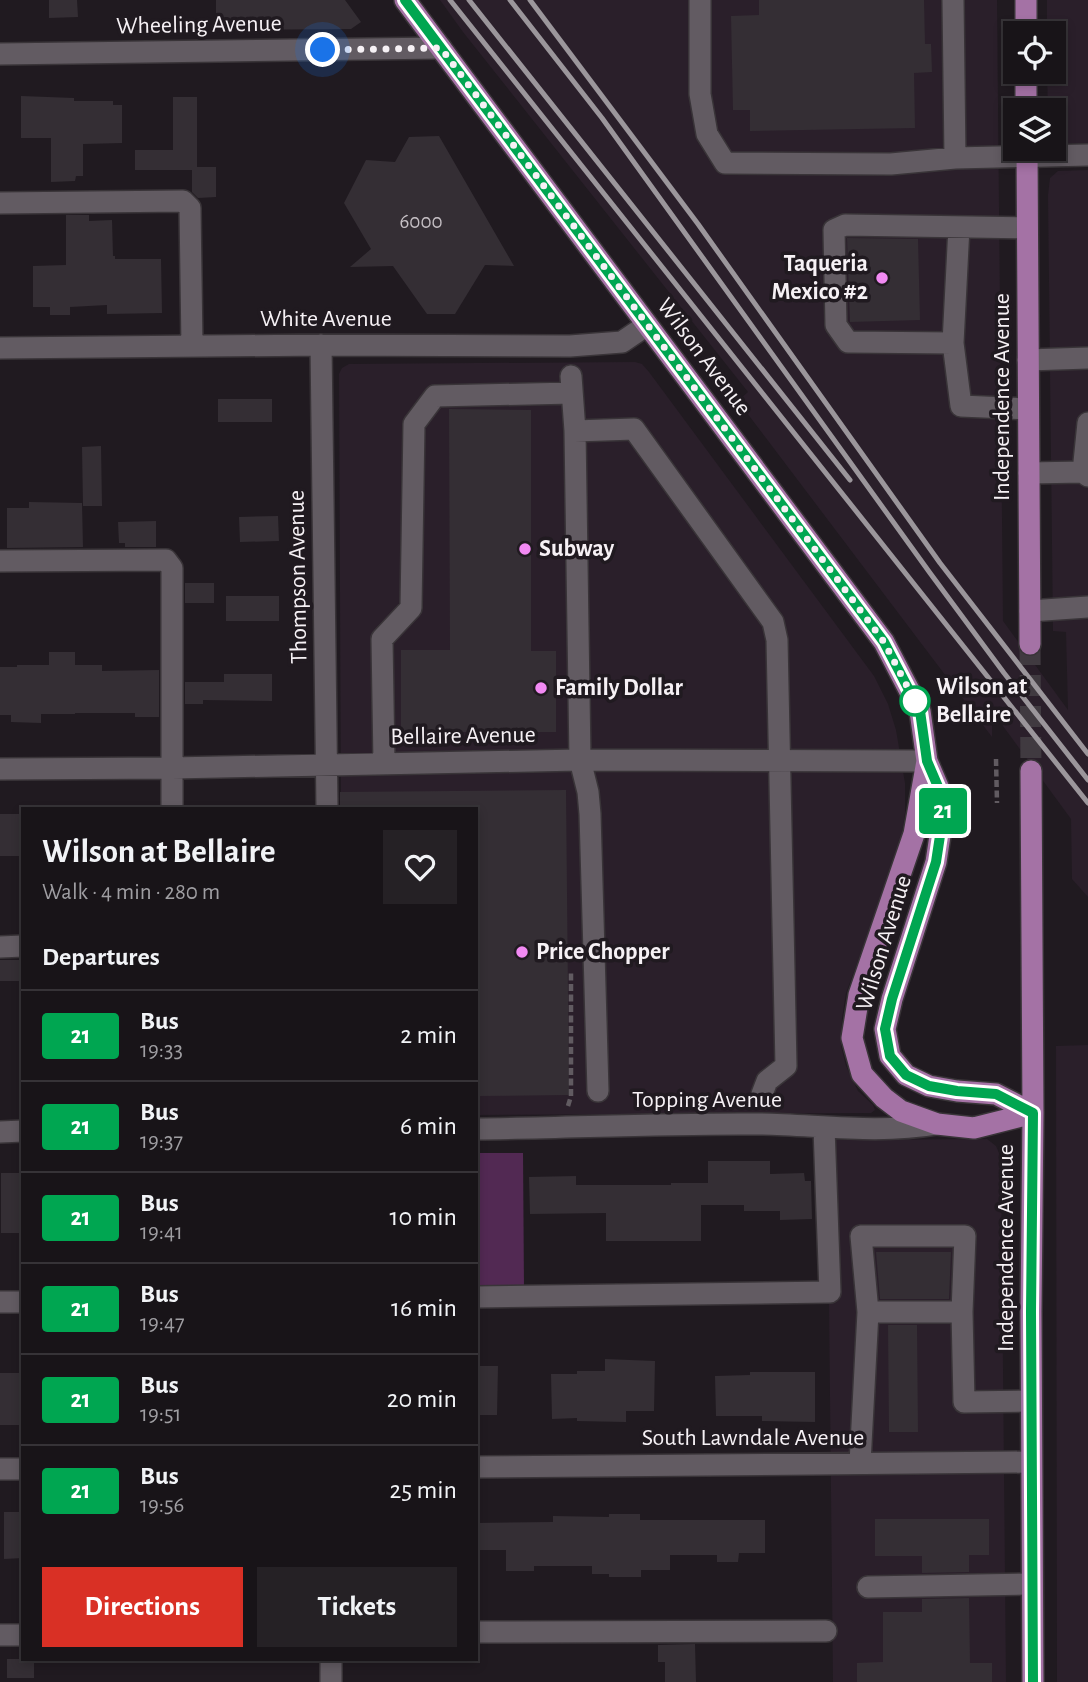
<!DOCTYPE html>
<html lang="en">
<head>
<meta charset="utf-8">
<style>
	:root { --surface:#181418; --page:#252125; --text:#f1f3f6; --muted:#9f9ea2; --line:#363337; --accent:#d93025 }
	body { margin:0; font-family:"Alegreya Sans",sans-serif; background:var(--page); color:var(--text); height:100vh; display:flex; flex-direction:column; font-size:26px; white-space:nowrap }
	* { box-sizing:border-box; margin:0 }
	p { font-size:23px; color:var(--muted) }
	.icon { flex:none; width:38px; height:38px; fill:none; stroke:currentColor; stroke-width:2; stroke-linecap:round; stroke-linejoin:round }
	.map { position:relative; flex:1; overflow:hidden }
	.side { position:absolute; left:21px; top:807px; width:457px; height:854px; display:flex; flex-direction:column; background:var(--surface); border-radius:0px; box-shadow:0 4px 10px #0003,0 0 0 2px var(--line) }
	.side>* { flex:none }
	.badge { padding:0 14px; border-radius:5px; font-size:24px; line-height:46px }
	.controls { position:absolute; left:1003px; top:21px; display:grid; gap:14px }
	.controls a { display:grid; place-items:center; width:63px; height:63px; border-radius:0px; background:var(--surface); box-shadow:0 4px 10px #0003,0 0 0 2px var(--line); font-size:35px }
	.you { position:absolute; width:35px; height:35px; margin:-18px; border:5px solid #fff; border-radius:50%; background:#1a73e8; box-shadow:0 0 0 10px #1a73e833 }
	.map>.badge { position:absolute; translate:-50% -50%; box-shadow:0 0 0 4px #fff }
	h2 { padding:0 21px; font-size:26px; line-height:63px }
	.round { display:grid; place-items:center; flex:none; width:74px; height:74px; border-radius:0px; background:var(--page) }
	.overview { display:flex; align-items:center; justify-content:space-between; height:119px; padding:0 21px }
	h1 { font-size:33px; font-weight:700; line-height:52px }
	.button { display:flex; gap:14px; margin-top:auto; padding:14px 21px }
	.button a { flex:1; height:80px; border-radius:0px; background:var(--accent); color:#fff; font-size:28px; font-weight:700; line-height:80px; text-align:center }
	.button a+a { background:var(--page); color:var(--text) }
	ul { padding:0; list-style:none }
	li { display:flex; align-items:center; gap:21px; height:91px; padding:0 21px; border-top:2px solid var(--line) }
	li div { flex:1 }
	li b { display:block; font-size:26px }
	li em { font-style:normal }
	li .badge { min-width:77px; font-weight:700; text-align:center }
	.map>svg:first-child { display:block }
	.built { fill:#2a1f2a }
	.green { fill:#522953 }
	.building { fill:#342e34 }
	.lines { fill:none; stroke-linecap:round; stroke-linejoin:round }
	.major-tunnel { stroke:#403a40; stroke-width:21; stroke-dasharray:21 10; stroke-linecap:butt }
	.minor-casing { stroke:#393438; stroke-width:24 }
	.major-casing { stroke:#393438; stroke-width:24 }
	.path { stroke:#615b61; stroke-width:4.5; stroke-dasharray:7 3.5; stroke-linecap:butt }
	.minor { stroke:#625b62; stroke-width:21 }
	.major { stroke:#a472a5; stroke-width:21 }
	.rail { stroke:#9b969b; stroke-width:5 }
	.line-casing { stroke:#fff; stroke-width:16 }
	.line { stroke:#00a651; stroke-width:10 }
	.walk { stroke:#f6f1f5; stroke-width:7; stroke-dasharray:0 12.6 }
	.poi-dot { fill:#f28af3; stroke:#201a20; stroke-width:2.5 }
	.stop-dot { fill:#fff; stroke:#00a651; stroke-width:3.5 }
	.labels { text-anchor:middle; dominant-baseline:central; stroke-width:7; stroke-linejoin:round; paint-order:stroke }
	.number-label { font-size:21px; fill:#c6c0c5 }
	.street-label { font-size:24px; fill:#f6f1f5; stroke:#201a20 }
	.poi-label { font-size:24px; font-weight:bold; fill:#f6f1f5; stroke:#201a20; text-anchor:start }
	.stop-label { font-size:24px; font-weight:bold; fill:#f6f1f5; stroke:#201a20; text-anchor:start }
</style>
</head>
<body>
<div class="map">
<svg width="1088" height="1682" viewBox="0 0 1088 1682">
	<rect width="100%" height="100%" fill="#201a20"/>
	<path class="built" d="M440,0H997L1003,621L1068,710L1066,632L1053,631L1048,195L1050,178L1058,171L1088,170V897L1072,879L1071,819L992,711V737L738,401L748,392L463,32Z
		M1047,0H1088V143H1055L1054,141V110H1048L1047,72H1054V33H1047Z
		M635,362L642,364L649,372L874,676L888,704L896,730L905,783V813L900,848L846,993L842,1018L841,1046L846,1066L858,1091L873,1105L875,1110L871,1113L476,1115V808H341L339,374L342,368L349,364Z
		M1088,1045V1682H1057L1056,1046Z
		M987,1139L996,1146L1001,1158L1006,1682H833L829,1301L833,1140Z"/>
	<path class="green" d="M476,1153H523L524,1290L476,1291Z"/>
	<path class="building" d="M49,0H77L78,17L49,18Z
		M216,0H345L361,22L351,29L216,30Z
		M759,0H924L925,44H931L932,72L914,73L915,128L750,131V110H733L731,16L759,15Z
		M21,96L74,98V101H113V105H122V143L83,144V176H76L75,181L51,182V138H21Z
		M173,97H197V167H216V197L198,198L192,192V170H135V150H173Z
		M439,136L514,266L485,265L455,314H427L393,266L350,267L371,249L344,203L366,160L395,162L409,137Z
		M66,215H89V221L112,220L113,256H115V259H161L162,313L107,314V305L70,307V315H50V307H33V266L66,265Z
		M847,238L918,239L920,320L850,322Z
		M218,399H272V422H218Z
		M449,409L531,410V651H556V732H401V650H450Z
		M101,446L102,506H83L82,447Z
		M29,502L82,503L83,547L7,548V508H29Z
		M278,516L279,541L240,542L239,517Z
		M156,521V547H125V543H119L118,522Z
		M185,583H214V603H185Z
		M226,596H279V621H226Z
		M49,652H75V665H102V671L159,670V717H135V713H75V714H41V723L11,722V715H0V667H17V665H49Z
		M224,674H272V701L203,700V704H185V682H224Z
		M566,790L569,1095L476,1096V808H340V792Z
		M0,814H23V856H0Z
		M0,960H23V981H0Z
		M708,1161H770V1174L804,1173L805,1181H811L812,1219L780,1220V1211H744V1205H701V1241H606V1213L530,1214L529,1177L576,1176V1185H671V1183H708Z
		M1,1173H23V1233H1Z
		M876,1252H951L949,1299H880Z
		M888,1325H917L918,1432H889Z
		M605,1359L655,1361L654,1411H626V1422L577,1421V1418L552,1419L551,1374H577V1371H605Z
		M476,1366H498L497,1415H476Z
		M750,1372H815V1422L762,1421V1416H716L715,1376L750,1375Z
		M0,1373H23V1425H0Z
		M4,1512H23V1558L4,1559Z
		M609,1514H640V1520H765V1553H739L738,1562H717V1555H670V1570H641V1577H609V1574H592V1566H534V1571H506V1550H476V1523L553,1522V1516L609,1517Z
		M875,1519H989V1555H969V1572L922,1573V1556H875Z
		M969,1598L970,1663H992V1682H857V1663L883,1662V1612H922V1599Z
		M695,1644L696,1682H665V1662H658V1645Z
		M7,1659H34V1678H7Z"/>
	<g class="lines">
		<path class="major-tunnel" d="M1030,644L1031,771"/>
		<g class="minor-casing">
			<path id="minor" d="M700,0V94L707,134L725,163L891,164L955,158L1088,155
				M953,0L955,158
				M0,54L441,48
				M0,203L183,201L190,208L192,346
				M1027,228L845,225L834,230L836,325L848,342L953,343L961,406L1028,409
				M953,343L959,227
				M321,345L327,808
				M0,348L321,345L570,346L622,342L647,325
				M1028,360L1088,358
				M571,376L575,431L580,760L588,792L590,814L598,1091
				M575,431L634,429L773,622L777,640L786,1066L767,1081L762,1094
				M1083,472L1088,423
				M1029,473L1083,472L1088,476
				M0,561L166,560L172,568V808
				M1030,611L1088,607
				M384,763L382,639L411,608L414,424L435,396L572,393
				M0,769L172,768L580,760L927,761
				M0,947L23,946
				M476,1129C570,1128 666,1123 760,1124C819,1125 878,1134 937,1124
				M0,1132L23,1131
				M476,1297L830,1292L824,1128
				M0,1302H23
				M962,1312L964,1402L1031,1401
				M860,1463L868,1312L861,1236H965L962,1312H868
				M476,1467L1031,1462
				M0,1469H23
				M868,1587L1032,1584
				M476,1632L826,1631
				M0,1635H23
				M331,1659V1682"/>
		</g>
		<g class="major-casing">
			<path id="major" d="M405,0L884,642L920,711L927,761L945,803L936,862L892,999L885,1029L890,1056L906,1075L929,1086L957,1091L996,1094L1033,1113
				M1026,0V33
				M1026,72V110
				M1027,149L1030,644
				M927,761L914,834L859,995L852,1038L862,1074L884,1098L901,1111L937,1124L974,1128L1033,1113
				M1031,771L1033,1113L1031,1312L1033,1682"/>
		</g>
		<path class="path" d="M996,759L997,803
			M568,1106L571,1096V971"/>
		<use href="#minor" class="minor"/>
		<use href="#major" class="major"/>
		<path class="rail" d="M450,0L1088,803
			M469,0L850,480
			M510,0L602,118L930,573L1004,673L1088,780
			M530,0L698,224L940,563L1088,754"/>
	</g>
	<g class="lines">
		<g class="line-casing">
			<path id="line" d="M405,0L884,642L920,711L927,761L945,803L936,862L892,999L885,1029L890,1056L906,1075L929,1086L957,1091L996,1094L1033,1113L1031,1312L1033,1682"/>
		</g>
		<use href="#line" class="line"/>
		<path class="walk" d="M323,50L441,48L884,642L920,711L915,701"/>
	</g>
	<g class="poi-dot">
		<circle cx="882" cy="278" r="7"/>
		<circle cx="525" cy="549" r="7"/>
		<circle cx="541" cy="688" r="7"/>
		<circle cx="522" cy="952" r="7"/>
	</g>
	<circle class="stop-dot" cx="915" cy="701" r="14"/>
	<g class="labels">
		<g class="number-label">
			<text x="421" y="221">6000</text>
		</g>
		<g class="street-label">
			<text transform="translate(199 25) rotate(-1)">Wheeling Avenue</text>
			<text x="326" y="319">White Avenue</text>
			<text transform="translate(704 357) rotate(53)">Wilson Avenue</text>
			<text transform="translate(1002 397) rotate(-90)">Independence Avenue</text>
			<text transform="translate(298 577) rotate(-91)">Thompson Avenue</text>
			<text transform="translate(463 736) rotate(-1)">Bellaire Avenue</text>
			<text transform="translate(884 943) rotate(-73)">Wilson Avenue</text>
			<text x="707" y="1100">Topping Avenue</text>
			<text transform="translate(1006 1248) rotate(-90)">Independence Avenue</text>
			<text x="753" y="1438">South Lawndale Avenue</text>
		</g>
		<g class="poi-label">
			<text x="868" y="264" text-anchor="end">Taqueria<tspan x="868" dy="28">Mexico #2</tspan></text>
			<text x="539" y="549">Subway</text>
			<text x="555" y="688">Family Dollar</text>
			<text x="536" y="952">Price Chopper</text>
		</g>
		<g class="stop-label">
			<text x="936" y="687">Wilson at<tspan x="936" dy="28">Bellaire</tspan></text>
		</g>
	</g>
</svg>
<div class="controls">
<a><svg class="icon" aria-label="locate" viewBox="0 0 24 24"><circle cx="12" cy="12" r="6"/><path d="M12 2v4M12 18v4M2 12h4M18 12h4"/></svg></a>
<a><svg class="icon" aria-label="layers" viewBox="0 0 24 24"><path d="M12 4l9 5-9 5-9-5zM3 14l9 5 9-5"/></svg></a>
</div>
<div class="you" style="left:323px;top:50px"></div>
<b class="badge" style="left:943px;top:811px;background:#00a651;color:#fff">21</b>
<section class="side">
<div class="overview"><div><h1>Wilson at Bellaire</h1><p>Walk · 4 min · 280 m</p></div><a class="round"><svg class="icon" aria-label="heart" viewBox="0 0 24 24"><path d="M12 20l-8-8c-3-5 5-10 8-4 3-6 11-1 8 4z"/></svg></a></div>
<h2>Departures</h2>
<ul>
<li><span class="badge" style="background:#00a651;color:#fff">21</span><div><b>Bus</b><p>19:33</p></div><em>2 min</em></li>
<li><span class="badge" style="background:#00a651;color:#fff">21</span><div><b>Bus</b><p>19:37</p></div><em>6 min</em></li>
<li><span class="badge" style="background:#00a651;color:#fff">21</span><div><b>Bus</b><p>19:41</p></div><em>10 min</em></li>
<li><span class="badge" style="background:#00a651;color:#fff">21</span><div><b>Bus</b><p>19:47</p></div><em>16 min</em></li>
<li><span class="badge" style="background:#00a651;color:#fff">21</span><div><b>Bus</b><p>19:51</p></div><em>20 min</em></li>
<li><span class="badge" style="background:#00a651;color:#fff">21</span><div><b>Bus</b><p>19:56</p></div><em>25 min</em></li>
</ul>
<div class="button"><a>Directions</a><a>Tickets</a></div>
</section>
</div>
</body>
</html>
